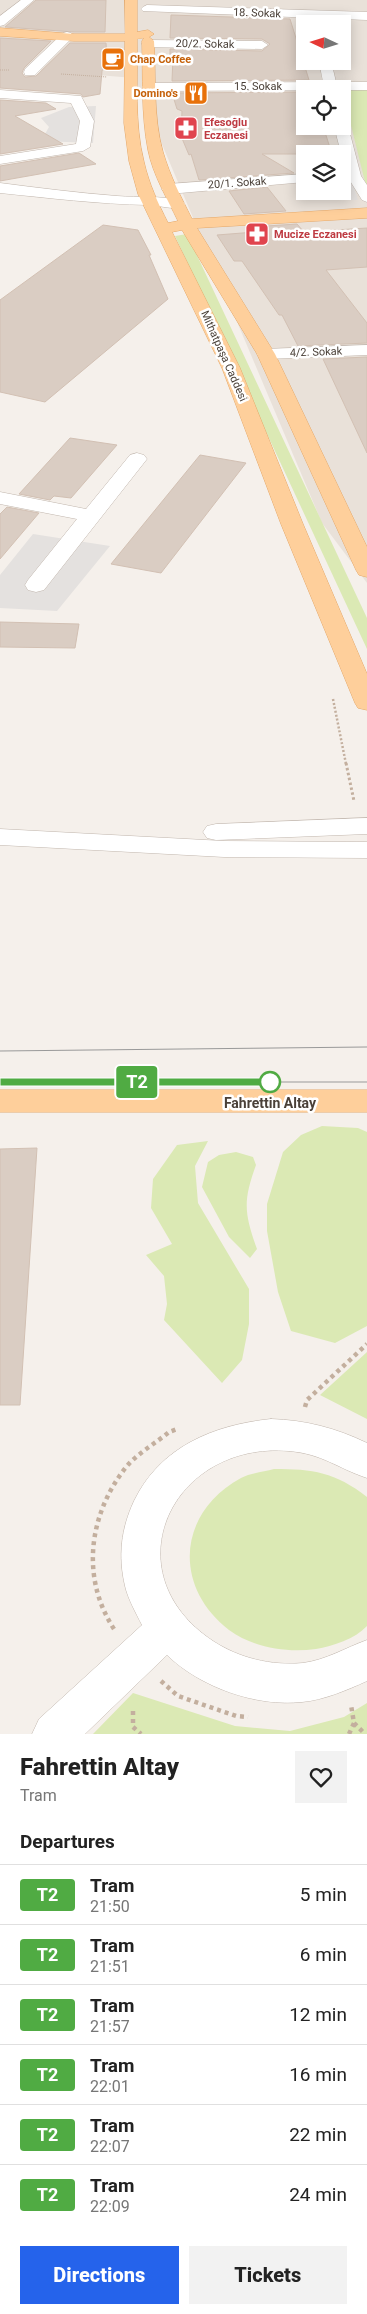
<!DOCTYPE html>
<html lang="en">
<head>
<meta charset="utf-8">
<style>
	:root { --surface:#fff; --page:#f2f2f2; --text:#222; --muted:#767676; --line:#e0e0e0; --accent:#2563eb }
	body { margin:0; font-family:Roboto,sans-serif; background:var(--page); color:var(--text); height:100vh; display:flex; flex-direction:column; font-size:19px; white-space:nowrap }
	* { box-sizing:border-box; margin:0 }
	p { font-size:16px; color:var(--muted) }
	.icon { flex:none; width:28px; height:28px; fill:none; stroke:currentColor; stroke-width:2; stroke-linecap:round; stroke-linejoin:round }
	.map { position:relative; height:1734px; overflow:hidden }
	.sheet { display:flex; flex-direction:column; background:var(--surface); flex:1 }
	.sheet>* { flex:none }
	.badge { padding:0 10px; border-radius:4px; font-size:18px; line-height:32px }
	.needle { width:32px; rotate:274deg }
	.fabs { position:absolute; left:296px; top:15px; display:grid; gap:10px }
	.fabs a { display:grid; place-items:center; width:55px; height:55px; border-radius:0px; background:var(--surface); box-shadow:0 2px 12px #0003; font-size:25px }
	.map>.badge { position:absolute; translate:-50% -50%; box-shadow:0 0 0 2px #fff }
	h2 { padding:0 20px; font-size:19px; line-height:45px }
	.round { display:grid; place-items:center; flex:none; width:52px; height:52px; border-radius:0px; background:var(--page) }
	.summary { display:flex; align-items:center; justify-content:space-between; height:85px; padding:0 20px }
	h1 { font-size:24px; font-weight:800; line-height:38px }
	.button { display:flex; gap:10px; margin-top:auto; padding:10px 20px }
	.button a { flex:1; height:58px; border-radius:0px; background:var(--accent); color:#fff; font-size:20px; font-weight:800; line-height:58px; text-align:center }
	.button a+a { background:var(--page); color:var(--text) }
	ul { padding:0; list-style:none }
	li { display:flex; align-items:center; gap:15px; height:60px; padding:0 20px; border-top:1px solid var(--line) }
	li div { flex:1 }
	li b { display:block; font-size:19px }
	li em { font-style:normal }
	li .badge { min-width:55px; font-weight:700; text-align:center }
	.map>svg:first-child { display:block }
	.residential { fill:#e9e1d9; fill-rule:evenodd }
	.green { fill:#dbe9b4 }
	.parking { fill:#e4e1df }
	.building { fill:#dacdc3; stroke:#d2c0b3 }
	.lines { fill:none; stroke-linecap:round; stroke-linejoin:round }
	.minor-casing { stroke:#c1b6ad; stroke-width:1 }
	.major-casing { stroke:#e4a86a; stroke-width:1 }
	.path-far3 { stroke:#c3af9e; stroke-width:1; stroke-dasharray:1 1; stroke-linecap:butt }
	.path-far2 { stroke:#c3af9e; stroke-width:2.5; stroke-dasharray:2 2; stroke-linecap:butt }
	.path-far1 { stroke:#c3af9e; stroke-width:3; stroke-dasharray:2.5 2.5; stroke-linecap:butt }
	.path { stroke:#c3af9e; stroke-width:4.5; stroke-dasharray:4 4; stroke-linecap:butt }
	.minor { fill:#fff; fill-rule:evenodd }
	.major { fill:#fecf9b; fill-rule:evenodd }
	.tram { stroke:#999; stroke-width:1 }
	.line { fill:#50ab43; stroke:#fff }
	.stop-dot { fill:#fff; stroke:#50ab43; stroke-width:2.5 }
	.labels { text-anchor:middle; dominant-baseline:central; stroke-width:5; stroke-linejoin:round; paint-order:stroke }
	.far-street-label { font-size:11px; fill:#4a4038; stroke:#fff }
	.far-food-label { font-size:11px; font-weight:bold; fill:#c56008; stroke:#fff; text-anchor:start }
	.far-health-label { font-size:11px; font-weight:bold; fill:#be3a42; stroke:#fff; text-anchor:start }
	.stop-label { font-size:14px; font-weight:bold; fill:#4a4038; stroke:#fff }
</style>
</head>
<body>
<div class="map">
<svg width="367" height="1734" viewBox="0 0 367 1734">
	<rect width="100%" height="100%" fill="#f5f0eb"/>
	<path class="residential" d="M0,0H367V583L322,523L134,78L0,67ZM305,24H342V61H305ZM305,89H342V126H305ZM305,154H342V191H305Z"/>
	<path class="green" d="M367,87V190L342,89Z
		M187,234L367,618V649L175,236Z
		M322,1126L358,1128L367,1132V1326L335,1343L291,1331L278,1292L267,1231V1204L283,1152L301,1135Z
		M208,1141L195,1166L198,1203L249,1289V1324L242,1360L222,1383L164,1320L167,1304L164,1276L146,1255L172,1244L151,1208L153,1179L177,1145Z
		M236,1152L253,1157L256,1165C243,1201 244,1213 257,1249L250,1258L229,1237L202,1187L208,1162L219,1155Z
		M367,1352V1419L320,1395Z
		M274,1469C313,1469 335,1472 367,1497V1626C355,1639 333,1646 316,1649C287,1653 254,1648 229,1630C172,1586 178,1512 241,1478C250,1473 263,1472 274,1469Z
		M133,1693L235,1726L290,1731L344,1717L367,1703V1734H93Z"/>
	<path class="parking" d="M96,106L93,143L41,141L49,127L41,118L69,107Z
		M343,177H351L358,200H344L332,191H342Z
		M33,534L110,546L57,611L0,608V575Z"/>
	<path class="building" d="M36,0H106L105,32H74L5,27Z
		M171,15L290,19L309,80L172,81L173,57H170V49L262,51L270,44L262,39L170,38Z
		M0,38L51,41L24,68L22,73L25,77L36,76L70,43H106L107,59L102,71L100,94L83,97L81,94L0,88Z
		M305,92V126H323L332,154H262L294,173L199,180L191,154L189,155L181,136L182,111L177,109L172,93Z
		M0,100L46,103L56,109L15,116L63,144L0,154Z
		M79,153L96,164L0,181V166Z
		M267,187L286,211L244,214L229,191Z
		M297,224L304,232L367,228V267L326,270L367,323V343L298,346L282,315H279L242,261H234L217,235L255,232L252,227Z
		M103,225L138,230L151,255H149L168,299L45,402L0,392V300Z
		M367,357V453L323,359Z
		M70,438L117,445L71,498L54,496L50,500L19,494Z
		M200,455L246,463L161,573L111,564Z
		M7,507L39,513L0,559V514Z
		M0,622L79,624L75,648L0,647Z
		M37,1148L20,1405H0V1149Z"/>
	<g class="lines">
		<g class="minor-casing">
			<path id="minor" d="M21,0H34L4,25L0,26V16Z
				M147,5L367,12V20L143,11L141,9L143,7Z
				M67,32L71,33L73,36L71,39L35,75H25L24,72L25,69L63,33Z
				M148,40L262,41L268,45L262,49L144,47L142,44Z
				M319,61H331L336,82H367V90L149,91L142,87L149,83L323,82Z
				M0,90L81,96L94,121L90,147L83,151L0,164V156L76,144L80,121L71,103L0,98Z
				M342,122L348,126L361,176L367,185V202L362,200L347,176L334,126H342Z
				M305,174V182L169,194L161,189L169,184Z
				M0,183C39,188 78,193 117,196C139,198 160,195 182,201L185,204L182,207C171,210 159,205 148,205C98,204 49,198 0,193Z
				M367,345V355L266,359L260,358L257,354L260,350L266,349Z
				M137,453L144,455L147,459L44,590L36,592L28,590L25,585L28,580L77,519L0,504V492L86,509L130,455Z
				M367,818V834L216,840L207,838L203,832L207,826L216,824Z
				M0,829L224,841L367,842V858L224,857L0,845Z
				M271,1419C305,1420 336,1428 367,1443V1478C337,1468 323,1454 289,1451C172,1441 109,1572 213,1641C239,1658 271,1666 303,1663C326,1660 345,1648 367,1640V1681C347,1690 324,1700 302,1702C256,1707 200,1687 167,1655L85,1734H32L39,1719L142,1625C136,1613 128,1599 125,1586C118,1556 121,1529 134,1501C160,1447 213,1425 271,1419Z"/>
		</g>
		<g class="major-casing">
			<path id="major" d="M125,0H137V32L148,30L154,34L149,37L154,41C156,77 153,117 163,152C170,176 181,197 192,219L367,208V218L197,228L275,354L367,547V577L359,575L356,570L257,354L182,230L172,232L240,368L303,524L367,674V710L358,708L355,703L281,524L222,368L138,194L129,161L124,123L125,41H74L0,36V28L74,34H125ZM144,38L142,41C143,77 141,114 148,150C153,175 167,198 178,221L168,223C158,203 149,184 144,162C134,123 138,80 137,39Z
				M0,1090H367V1112H0Z"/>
		</g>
		<path class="path-far3" d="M0,70H10
			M61,74L107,77"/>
		<path class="path-far2" d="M333,699L346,764"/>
		<path class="path-far1" d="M346,763L354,801"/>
		<path class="path" d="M305,1407L307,1400L367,1344
			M114,1629C80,1577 89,1513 127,1466C138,1453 156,1443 169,1432L177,1429
			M161,1681L178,1696L236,1716L248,1717
			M133,1711V1727L141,1734
			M354,1723L365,1734
			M349,1734L354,1723L351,1705"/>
		<use href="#minor" class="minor"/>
		<use href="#major" class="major"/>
		<path class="tram" d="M0,1051L367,1047
			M0,1082H367"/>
	</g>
	<path class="line" d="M0,1078H274L280,1082L274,1086H0Z"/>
	<defs>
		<g id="cafe-square" transform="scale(1.25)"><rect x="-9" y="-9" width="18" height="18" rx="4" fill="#e8710a" stroke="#fff"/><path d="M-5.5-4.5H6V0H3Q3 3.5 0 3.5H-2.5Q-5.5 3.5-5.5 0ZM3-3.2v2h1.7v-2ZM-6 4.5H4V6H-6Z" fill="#fff"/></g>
		<g id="restaurant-square" transform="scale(1.25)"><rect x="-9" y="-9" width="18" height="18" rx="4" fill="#e8710a" stroke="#fff"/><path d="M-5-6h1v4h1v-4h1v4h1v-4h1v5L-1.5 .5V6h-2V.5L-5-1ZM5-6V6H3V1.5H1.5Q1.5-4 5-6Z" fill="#fff"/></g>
		<g id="pharmacy-square" transform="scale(1.25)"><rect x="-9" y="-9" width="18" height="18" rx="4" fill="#e0444e" stroke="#fff"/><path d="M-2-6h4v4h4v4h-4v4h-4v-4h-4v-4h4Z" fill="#fff"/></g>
	</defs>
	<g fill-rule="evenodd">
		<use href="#cafe-square" x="113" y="59"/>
		<use href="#restaurant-square" x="196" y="93"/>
		<use href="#pharmacy-square" x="186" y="128"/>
		<use href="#pharmacy-square" x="257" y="234"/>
	</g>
	<circle class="stop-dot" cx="270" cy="1082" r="10"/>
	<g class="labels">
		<g class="far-street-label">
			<text transform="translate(257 13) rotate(2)">18. Sokak</text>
			<text transform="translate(205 44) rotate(1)">20/2. Sokak</text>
			<text x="258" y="86">15. Sokak</text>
			<text transform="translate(237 183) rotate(-4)">20/1. Sokak</text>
			<text transform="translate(316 352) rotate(-2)">4/2. Sokak</text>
			<text transform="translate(224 356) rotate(66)">Mithatpaşa Caddesi</text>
		</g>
		<g class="far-food-label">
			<text x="130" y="59">Chap Coffee</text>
			<text x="178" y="93" text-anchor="end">Domino's</text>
		</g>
		<g class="far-health-label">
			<text x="204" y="122">Efesoğlu<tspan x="204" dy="13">Eczanesi</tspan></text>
			<text x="274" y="234">Mucize Eczanesi</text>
		</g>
		<g class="stop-label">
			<text x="270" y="1103">Fahrettin Altay</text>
		</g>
	</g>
</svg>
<div class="fabs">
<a><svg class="needle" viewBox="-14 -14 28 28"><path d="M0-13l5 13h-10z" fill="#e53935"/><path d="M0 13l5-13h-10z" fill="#767676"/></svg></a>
<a><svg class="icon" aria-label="locate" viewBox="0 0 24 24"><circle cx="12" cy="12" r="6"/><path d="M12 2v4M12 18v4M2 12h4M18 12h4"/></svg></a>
<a><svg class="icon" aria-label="layers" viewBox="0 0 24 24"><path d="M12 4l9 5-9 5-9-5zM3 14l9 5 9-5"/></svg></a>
</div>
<b class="badge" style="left:137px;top:1082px;background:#50ab43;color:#fff">T2</b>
</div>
<section class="sheet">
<div class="summary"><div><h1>Fahrettin Altay</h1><p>Tram</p></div><a class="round"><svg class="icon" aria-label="heart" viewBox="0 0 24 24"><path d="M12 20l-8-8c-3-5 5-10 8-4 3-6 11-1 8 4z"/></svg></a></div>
<h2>Departures</h2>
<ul>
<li><span class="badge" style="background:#50ab43;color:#fff">T2</span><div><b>Tram</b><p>21:50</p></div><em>5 min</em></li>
<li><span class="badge" style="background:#50ab43;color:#fff">T2</span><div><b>Tram</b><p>21:51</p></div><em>6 min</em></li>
<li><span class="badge" style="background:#50ab43;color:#fff">T2</span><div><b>Tram</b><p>21:57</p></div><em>12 min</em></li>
<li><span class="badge" style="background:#50ab43;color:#fff">T2</span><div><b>Tram</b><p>22:01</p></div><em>16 min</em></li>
<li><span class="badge" style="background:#50ab43;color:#fff">T2</span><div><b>Tram</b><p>22:07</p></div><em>22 min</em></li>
<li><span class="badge" style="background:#50ab43;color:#fff">T2</span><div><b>Tram</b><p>22:09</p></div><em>24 min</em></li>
</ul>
<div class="button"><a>Directions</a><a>Tickets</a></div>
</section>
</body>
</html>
